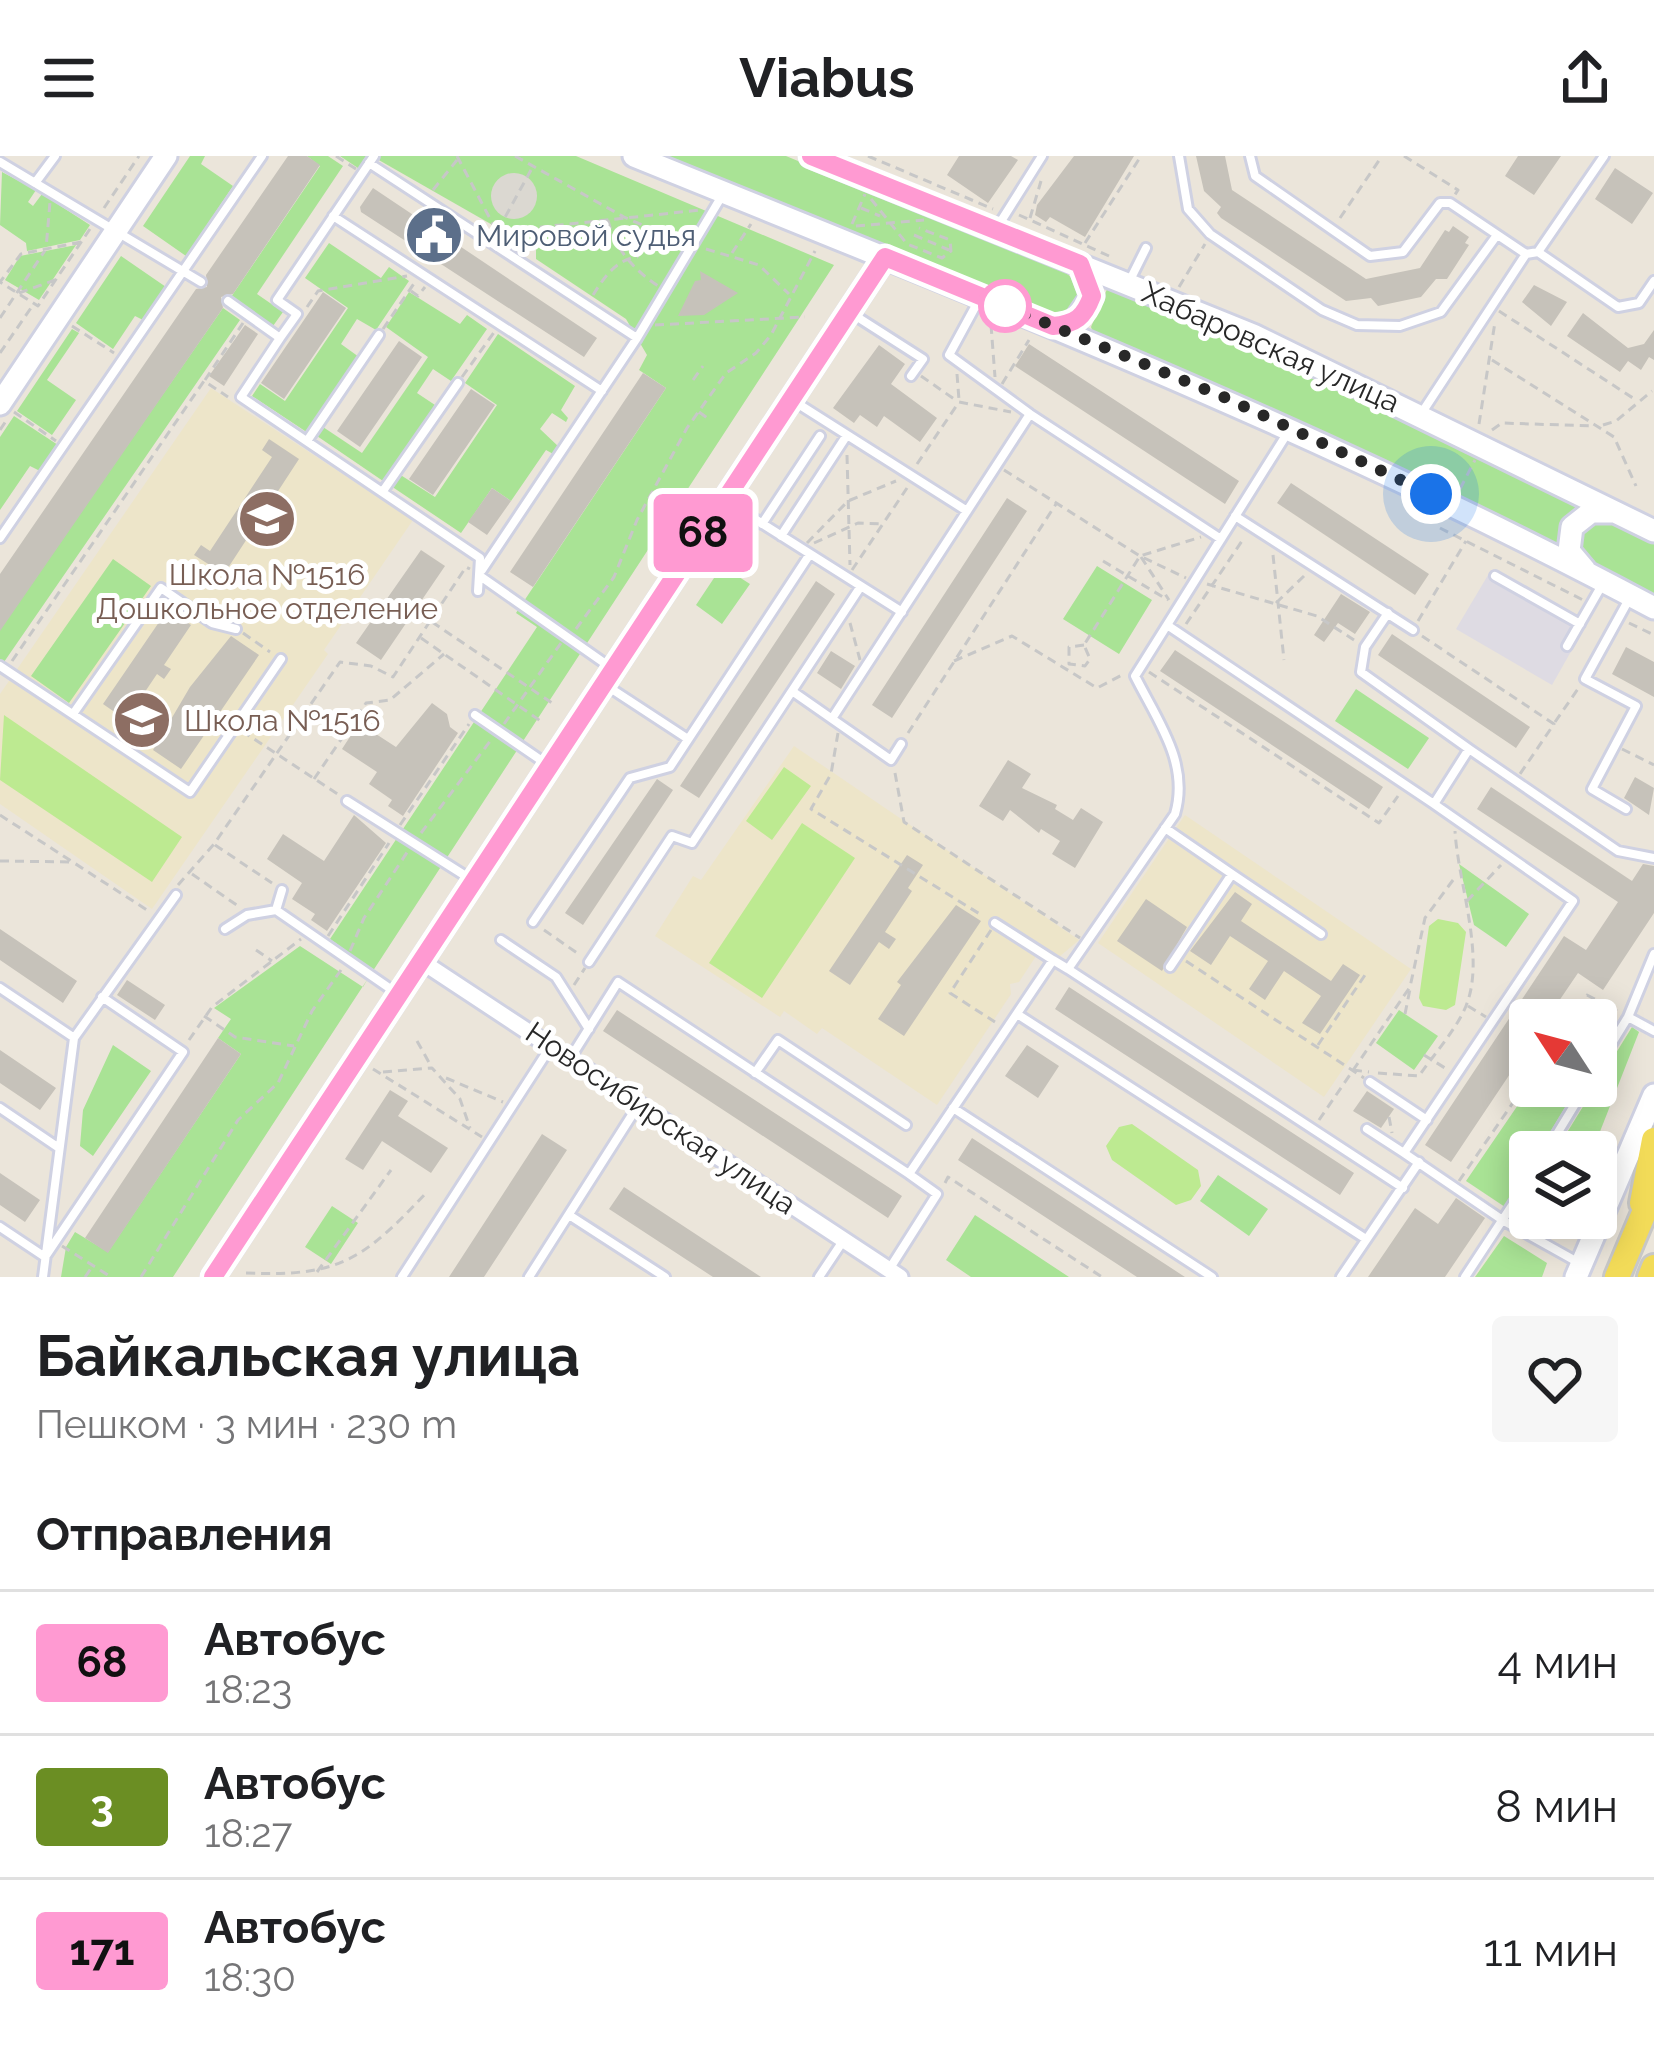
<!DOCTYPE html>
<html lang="ru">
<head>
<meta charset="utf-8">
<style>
	:root { --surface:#fff; --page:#f6f6f6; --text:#202124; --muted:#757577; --line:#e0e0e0 }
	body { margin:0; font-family:Raleway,sans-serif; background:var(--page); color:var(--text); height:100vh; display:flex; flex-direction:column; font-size:45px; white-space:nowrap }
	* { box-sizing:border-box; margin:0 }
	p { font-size:39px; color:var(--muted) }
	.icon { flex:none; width:66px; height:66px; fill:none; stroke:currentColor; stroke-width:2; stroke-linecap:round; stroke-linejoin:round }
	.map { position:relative; height:1121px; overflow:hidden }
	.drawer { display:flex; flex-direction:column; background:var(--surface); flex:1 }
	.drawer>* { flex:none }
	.badge { padding:0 24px; border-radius:9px; font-size:42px; line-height:78px }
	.needle { width:78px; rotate:306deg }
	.controls { position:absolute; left:1509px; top:843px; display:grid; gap:24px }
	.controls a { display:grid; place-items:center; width:108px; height:108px; border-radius:12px; background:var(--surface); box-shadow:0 6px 30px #0003; font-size:60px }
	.you { position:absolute; width:60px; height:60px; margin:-30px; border:9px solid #fff; border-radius:50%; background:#1a73e8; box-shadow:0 0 0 18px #1a73e833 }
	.map>.badge { position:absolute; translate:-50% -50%; box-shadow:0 0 0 6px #fff }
	h2 { padding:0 36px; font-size:45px; line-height:108px }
	.round { display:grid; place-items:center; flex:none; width:126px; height:126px; border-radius:12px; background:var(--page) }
	.headline { display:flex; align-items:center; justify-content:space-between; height:204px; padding:0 36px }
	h1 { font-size:57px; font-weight:700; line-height:90px }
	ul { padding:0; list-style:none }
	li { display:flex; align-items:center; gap:36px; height:144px; padding:0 36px; border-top:3px solid var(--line) }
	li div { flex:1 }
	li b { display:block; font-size:45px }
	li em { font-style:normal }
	li .badge { min-width:132px; font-weight:700; text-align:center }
	header { display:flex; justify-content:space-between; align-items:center; height:156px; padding:0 36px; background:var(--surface); font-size:54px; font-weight:700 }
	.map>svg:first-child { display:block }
	.industrial { fill:#dedbe3 }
	.education { fill:#ede5c9 }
	.green { fill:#a9e395 }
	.pitch { fill:#bdea91 }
	.plaza { fill:#dbd8d1 }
	.building { fill:#c6c2ba }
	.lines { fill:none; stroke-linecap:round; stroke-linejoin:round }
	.lane-casing { stroke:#cfd1e2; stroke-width:14 }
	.street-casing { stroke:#cfd1e2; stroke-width:21 }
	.secondary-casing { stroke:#cfd1e2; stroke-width:27 }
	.primary-casing { stroke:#c7c7c7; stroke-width:30 }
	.path { stroke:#c7c7c7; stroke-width:3; stroke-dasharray:9 6; stroke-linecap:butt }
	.lane { stroke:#fff; stroke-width:8 }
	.street { stroke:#fff; stroke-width:15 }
	.secondary { stroke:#fff; stroke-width:21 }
	.primary { stroke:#f2db58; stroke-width:24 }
	.line-casing { stroke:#fff; stroke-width:27 }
	.line { stroke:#ff9ad2; stroke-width:18 }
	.walk { stroke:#282828; stroke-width:12; stroke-dasharray:0 21.6 }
	.stop-dot { fill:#fff; stroke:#ff9ad2; stroke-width:6 }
	.labels { text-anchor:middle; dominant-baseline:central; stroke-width:10; stroke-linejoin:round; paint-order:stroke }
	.service-label { font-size:30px; fill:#4e5e75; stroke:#fff; text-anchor:start }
	.street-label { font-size:30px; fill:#282828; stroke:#fff }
	.education-label { font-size:30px; fill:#785e54; stroke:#fff }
</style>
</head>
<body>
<header><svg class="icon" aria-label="menu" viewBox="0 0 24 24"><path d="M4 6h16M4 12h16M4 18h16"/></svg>Viabus<svg class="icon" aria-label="share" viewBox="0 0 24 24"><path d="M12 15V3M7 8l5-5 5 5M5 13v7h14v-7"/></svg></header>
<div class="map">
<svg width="1654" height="1121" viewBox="0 0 1654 1121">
	<rect width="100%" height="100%" fill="#ebe5da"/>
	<path class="industrial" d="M1491,414L1586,469L1552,529L1456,473Z"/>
	<path class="education" d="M211,232L413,364L324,494L328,498L152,753L0,648V538Z
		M794,590L1079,784L1059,801L1042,791L1019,826L1010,828L1011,838L937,949L822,872L817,878L784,855L780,861L655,780L693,720L701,724Z
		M1185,659L1411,813L1324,941L1098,787Z"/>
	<path class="green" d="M190,0H205L201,8L233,30L186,100L143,70Z
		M307,0H328L343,10L257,138L283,156L273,170L231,141L320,10Z
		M340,0H576L834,109L173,1121H61L66,1091L75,1076L108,1096L241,898L218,882L231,863L214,852L300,790L363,831L373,814L330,783L537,471L516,457L666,232L639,214L647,199L626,163L536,103V94L377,3L361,14Z
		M658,0H786L1065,116C1079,127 1082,138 1074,154L1051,162Z
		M2,16L36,34L28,46L33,50L42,38L90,69L80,84L27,95L26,87L0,69Z
		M329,87L381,122L389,111L409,125L376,174L357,163L341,188L359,201L308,277L252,240L260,228L285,245L348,152L305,122Z
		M76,89L39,144L5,124L20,100Z
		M121,100L166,131L143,164L135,160L113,193L76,167Z
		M1108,131L1252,190L1584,350L1563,363L1558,379L1562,394L1293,262L1093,176L1091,171Z
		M409,136L460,168L467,159L487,173L451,225L433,213L417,237L435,249L383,325L317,280L323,271L362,297L428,201L386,171Z
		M223,152L240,164L4,506L0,504V472Z
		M72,173L79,177L47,224L76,244L52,279L17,255Z
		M498,178L575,230L561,254L568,262L566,266L552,257L540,273L560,292L555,299L546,294L511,345L492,332L461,377L391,330L399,318L435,341L497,249L465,227Z
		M14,260L58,289L40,315L30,310L0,354V281Z
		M1606,361L1654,385V441L1584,405L1580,390L1585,374Z
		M113,403L151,430L69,547L31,520Z
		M722,410L750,428L722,468L696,449Z
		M1097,410L1152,444L1119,498L1063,463Z
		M1356,533L1429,582L1408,613L1335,565Z
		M1459,708L1529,758L1506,791L1474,769Z
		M1399,854L1438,880L1414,914L1376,887Z
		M1632,871L1639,876L1592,996H1555Z
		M113,889L151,915L93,1000L80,990L83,954Z
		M1531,930H1578L1538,996H1530V1009L1505,1051L1466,1025Z
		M1218,1019L1268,1053L1249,1080L1200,1045Z
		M332,1050L358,1067L331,1108L305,1091Z
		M975,1059L1069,1121H971L946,1104Z
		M1504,1080L1547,1107L1542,1121H1475Z"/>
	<path class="pitch" d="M4,559L182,681L152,726L0,624Z
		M784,611L811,630L772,684L746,665Z
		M802,667L855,702L762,842L709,807Z
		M1438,763L1458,767L1466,776L1455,849L1446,854L1423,850L1419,842L1429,770Z
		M1132,968L1198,1014L1201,1030L1191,1044L1176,1049L1112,1004L1106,990L1119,971Z"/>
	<path class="plaza" d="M491 40a23 23 0 1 1 46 0a23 23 0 1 1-46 0Z"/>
	<path class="building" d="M288,0H307L320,9L233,138L221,141L223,152L0,475V418L196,133L207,131L206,119Z
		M959,0H1011L1018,4L988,47L947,19Z
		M1074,0H1134L1085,81L1050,61L1046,66L1035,59L1037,49Z
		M1196,0H1225L1232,34L1366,123L1420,112L1445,74L1449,76L1453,70L1469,81L1465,87L1469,89L1447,123H1436L1421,141L1378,150L1371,142L1346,145L1221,62L1217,57L1221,51L1204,35Z
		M1518,0H1561L1534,39L1505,20Z
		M1615,12L1653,37L1632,68L1595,43Z
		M373,32L597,182L584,201L361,56L360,51Z
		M700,115L738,137L704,159L678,160L695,125L701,124Z
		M1534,129L1567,146L1551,170L1522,146Z
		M323,136L346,152L284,243L261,227Z
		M1583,157L1628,192L1644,188L1654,174V204L1649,201L1641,214L1628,205L1620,216L1567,180Z
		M245,169L258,178L224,230L209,220Z
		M399,185L422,201L360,291L337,275Z
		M1029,188L1239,325L1225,348L1015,210Z
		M879,189L905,208L891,228L937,262L920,286L884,260L877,271L860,259L854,267L833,252Z
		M643,217L666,232L533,431L510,416Z
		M471,233L495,249L433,339L409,323Z
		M269,283L299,303L224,418L194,399L201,389L210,395L272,301L262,294Z
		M1291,327L1429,418L1415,439L1277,347Z
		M492,332L511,345L487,379L468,366Z
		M1007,342L1027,355L892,562L872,549Z
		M421,394L445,410L381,504L356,487Z
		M816,425L835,438L699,642L680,630Z
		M1341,438L1370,456L1355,478L1338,467L1324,486L1314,479Z
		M168,453L191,469L164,509L171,513L164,523L157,518L126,564L103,548Z
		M1392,478L1530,571L1516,592L1378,499Z
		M231,480L259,499L181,613L153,594L190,531Z
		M1626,491L1654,506V541L1612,518Z
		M1175,494L1383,631L1369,653L1160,515Z
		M831,495L855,510L841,533L817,517Z
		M432,547L447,558L450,571L458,577L403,660L388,650L392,644L369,628L377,616L342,593L359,567L396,591Z
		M1008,604L1031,618L1022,632L1057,649L1055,653L1073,664L1081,652L1103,666L1075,712L1052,698L1060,685L1041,673L1039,677L1010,654L1003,665L979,650Z
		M1635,621L1654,632L1649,659L1624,642Z
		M657,623L673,634L583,769L565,757Z
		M1491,631L1632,725L1643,708L1654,710V757L1603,834L1578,817L1546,864H1530V888L1451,1006L1425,989L1564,780L1586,794L1618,746L1477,653Z
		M354,659L386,687L327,775L311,764L315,758L292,743L302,727L267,703L283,678L324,705Z
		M907,699L923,709L908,732L912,735L885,776L896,783L889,793L879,786L850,829L829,815Z
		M1235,736L1252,748L1241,765L1331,825L1343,808L1360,819L1320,878L1302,867L1321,840L1284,815L1265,844L1249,833L1268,805L1230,780L1211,809L1190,795Z
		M1146,743L1187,771L1162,815L1117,785Z
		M956,749L981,765L904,880L878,863L901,829L897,826Z
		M0,773L77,825L63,847L0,804Z
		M127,824L165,849L155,864L117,839Z
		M1069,831L1354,1017L1340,1039L1055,853Z
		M617,854L902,1040L888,1062L603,875Z
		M218,882L241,898L108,1097L85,1082Z
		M1027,889L1059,910L1038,942L1005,920Z
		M0,894L56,932L40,954L0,927Z
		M390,934L408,945L398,960L448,992L431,1017L382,985L363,1014L345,1003Z
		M1367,935L1394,953L1381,972L1353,955Z
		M542,978L567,994L484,1121H449Z
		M972,982L1185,1121H1137L958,1004Z
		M0,1017L40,1044L25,1066L0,1049Z
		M624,1031L761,1121H713L609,1053Z
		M1456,1042L1485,1062L1445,1121H1368L1415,1052L1438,1068Z"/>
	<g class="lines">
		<g class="lane-casing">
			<path id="lane" d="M1179,0L1188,53L1210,78L1322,154L1357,169L1400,170L1441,156L1497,79
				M1250,0L1255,20L1370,100L1403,96L1440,47H1450L1526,98
				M0,6L201,126
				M369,7L637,182
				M35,27L55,0
				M333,60L602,235
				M998,70L1042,0
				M1538,96L1618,151L1639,147L1654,125
				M1129,126L1146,92
				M980,142L949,199L1030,258L1221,383
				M228,145L280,182L241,241L480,402L478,435
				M851,157L923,203L911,220
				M280,182L297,158L277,144L374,0
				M792,244L967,355
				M1421,258L1526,98L1538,96L1604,0
				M307,285L379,179
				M383,335L458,227
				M725,344L902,456
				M1235,360L1413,474
				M762,368L820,280
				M781,380L847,279
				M0,382L262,0
				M482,414L637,182L723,38
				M480,420L610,511
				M1495,420L1580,468
				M1388,457L1365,491L1361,516L1469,593
				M1167,469L1434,648L1469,593L1618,695L1654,702
				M1567,490L1602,429
				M0,510L190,636L281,503
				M604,528L688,583
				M792,535L861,430
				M73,558L161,432L212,467L236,473
				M475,559L548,609
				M833,561L1030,258
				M347,645L472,724
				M1434,648L1573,745L1404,997L1504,1065L1581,1108
				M1626,653L1592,633L1636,550L1585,523L1628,445
				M1165,672L1232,718L1170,811
				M1232,718L1321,778
				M282,734L276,754L395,836
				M533,766L630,622L670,611L810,398
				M995,767L1053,804
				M225,773L247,759L276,754
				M501,784L556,821L589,873
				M589,806L672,680L692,687L792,535L891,604L901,588
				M1068,813L1403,1032
				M0,832L73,881
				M1017,858L1366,1083
				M1628,861L1654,875
				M571,901L618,826L909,1018
				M1596,913L1628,861L1654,798
				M755,917L778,884L906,969
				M1370,926L1427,964
				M0,952L59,992
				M953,952L1212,1121
				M1367,973L1404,997
				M1546,996L1586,930
				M569,1059L665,1121
				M0,1071L45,1101L183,896L102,841
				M890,1112L937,1038L909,1018L1053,804L1068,813L1175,658C1190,607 1157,564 1135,520L1288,276
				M43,1121L74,882L176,739
				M402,1121L551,890
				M529,1121L639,948
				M819,1121L843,1085
				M1341,1121L1419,1006
				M1465,1121L1530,1022"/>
		</g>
		<g class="street-casing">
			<path id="street" d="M421,805L900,1121"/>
		</g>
		<g class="secondary-casing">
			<path id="secondary" d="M634,0C979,140 1325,276 1654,452
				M811,0L1253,179L1654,375
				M1054,170L1073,168L1092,140L1080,108
				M0,248L166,0
				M1585,414L1569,395L1572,371L1591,356H1611
				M213,1121L885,101
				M1576,1121L1654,939"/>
		</g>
		<g class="primary-casing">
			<path id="primary" d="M1642,1047L1654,984
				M1617,1121L1654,1033
				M1650,1121L1654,1111"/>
		</g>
		<path class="path" d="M336,0L356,13
			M457,0L496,74
			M515,0L624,61L679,85
			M868,0L993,53
			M1404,0L1458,34L1454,40
			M433,34L457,4
			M871,43L907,88L942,102L951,95L950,84L919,72
			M104,52L139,0
			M861,52L880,60
			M1019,59L1109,100
			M1030,62L1041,25
			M1340,62L1382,0
			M608,64C615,93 634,114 658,130
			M852,68L865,38
			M856,70L924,64
			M498,74L531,14
			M495,76L700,54
			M914,79L949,94
			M81,86L21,98L0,126L38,150L92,70
			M1085,87L1141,0
			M706,93L759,109L789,138
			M732,97L751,68
			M1179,131L1205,88
			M411,135L418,140L425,131
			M19,137L55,124
			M593,139C604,122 615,104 637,101L645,72
			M307,151L318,135L407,120
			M1499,155L1636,244
			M0,162L46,93L50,46
			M655,169L805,161
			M991,169L995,221
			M72,170L114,197
			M383,173L415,126
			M0,197L33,149
			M1492,204L1614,281L1636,330
			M957,218L959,244
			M921,220L957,245
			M462,221L495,175
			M205,224L243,167
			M693,224L703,210
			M1002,228L1029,184
			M14,256L56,285
			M699,256L710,264
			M1479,268L1495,166
			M1603,269L1616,265L1652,235
			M0,274L6,265
			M1492,274L1502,267L1593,270
			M847,299L850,409
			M917,308L959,246L1011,256
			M1004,314L1140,400L1186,422
			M1460,333L1475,304
			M1440,372L1583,444
			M807,387L848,345L896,325
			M814,387L858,367L883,368
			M1273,399L1284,504
			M1141,401L1169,444
			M1103,405L1168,444
			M852,414L907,332
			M1207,428L1317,460L1354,484
			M1276,447L1304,420
			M1418,465L1466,385
			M432,466L555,549
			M850,467L860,504
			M1629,467L1654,479
			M1186,468L1244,382
			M576,473L614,421L637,364L687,272L726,217L756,197L771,179L815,95
			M243,477L270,496
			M1422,480L1554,568L1520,618
			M421,482L542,566
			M1084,489L1069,491V508L1085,510L1090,503L1084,489L1140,400L1201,381
			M12,505L204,225L228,241
			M954,505L1012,480L1097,532L1124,518
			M1149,516L1379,667L1398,640
			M1555,566L1580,530
			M504,568L561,487
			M242,575L339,639
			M838,577L831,618L811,653L983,760
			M908,577L1056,348
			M1622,593L1654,609
			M895,617L904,666L1080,782
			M314,623L366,547L390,544L444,498
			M0,659L150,756
			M400,669L469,568
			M421,677L491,584
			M215,689L272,727
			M0,705L74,706
			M192,718L238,750
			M178,729L214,688L340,506L371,510L393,521L466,411L470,413
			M1467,745L1501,709
			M544,774L580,799
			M991,774L950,837L995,866
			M328,780L389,687
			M256,794L272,805
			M350,795L364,762L408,695
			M1186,805L1364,922
			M574,829L585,812
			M1468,850L1486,861
			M1405,858L1410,833
			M204,860L235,881L294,890
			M1570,864L1587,839L1617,855
			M189,884L212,851L301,783
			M417,885L431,910
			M1318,889L1365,819
			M1424,899L1445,912
			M373,913L482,981
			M1353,914L1369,916
			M383,916L432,912L460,943L470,972
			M1378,917L1419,920C1434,898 1456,874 1466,850C1486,801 1458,727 1455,675
			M446,922L503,946
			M1389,961L1392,977
			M1319,964L1410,831L1425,762L1456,720
			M1459,1025L1530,922
			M945,1027L948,1021L1102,1121
			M62,1090L111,1121
			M317,1116L391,1014
			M246,1117C339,1121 363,1104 426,1037
			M85,1121L92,1111
			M141,1121L238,964L278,927L312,855L341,814"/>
		<use href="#lane" class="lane"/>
		<use href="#street" class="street"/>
		<use href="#secondary" class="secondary"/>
		<use href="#primary" class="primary"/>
	</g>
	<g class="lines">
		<g class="line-casing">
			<path id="line" d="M213,1121L885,101L1053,170C1076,168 1084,161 1092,140L1080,108L811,0"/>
		</g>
		<use href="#line" class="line"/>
		<path class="walk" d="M1005,150L1226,242L1431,338"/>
	</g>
	<defs>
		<g id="civic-disc" transform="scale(3)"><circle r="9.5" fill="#5c6f8a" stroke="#fff"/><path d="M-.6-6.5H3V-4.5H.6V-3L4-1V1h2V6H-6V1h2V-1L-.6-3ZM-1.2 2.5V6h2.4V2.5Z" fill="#fff"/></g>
		<g id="school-disc" transform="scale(3)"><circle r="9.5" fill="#8d6e63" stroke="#fff"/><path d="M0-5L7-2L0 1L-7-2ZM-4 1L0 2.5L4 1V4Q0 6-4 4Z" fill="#fff"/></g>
	</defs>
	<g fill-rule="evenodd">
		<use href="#civic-disc" x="434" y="79"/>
		<use href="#school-disc" x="267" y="363"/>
		<use href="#school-disc" x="142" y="564"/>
	</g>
	<circle class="stop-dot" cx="1005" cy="150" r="24"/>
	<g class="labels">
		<g class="service-label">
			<text x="476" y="79">Мировой судья</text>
		</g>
		<g class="street-label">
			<text transform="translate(1271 191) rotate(24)">Хабаровская улица</text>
			<text transform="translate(661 962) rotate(34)">Новосибирская улица</text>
		</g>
		<g class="education-label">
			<text x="267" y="418">Школа №1516<tspan x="267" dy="34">Дошкольное отделение</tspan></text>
			<text x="184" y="564" text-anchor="start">Школа №1516</text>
		</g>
	</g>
</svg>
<div class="controls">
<a><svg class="needle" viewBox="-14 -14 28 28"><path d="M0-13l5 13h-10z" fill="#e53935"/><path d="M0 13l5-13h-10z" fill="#757577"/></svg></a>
<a><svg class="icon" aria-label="layers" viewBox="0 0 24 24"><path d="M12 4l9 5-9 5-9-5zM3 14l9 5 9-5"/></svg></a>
</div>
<div class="you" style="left:1431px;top:338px"></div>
<b class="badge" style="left:703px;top:377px;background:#ff9ad2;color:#111">68</b>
</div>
<section class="drawer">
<div class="headline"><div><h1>Байкальская улица</h1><p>Пешком · 3 мин · 230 m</p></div><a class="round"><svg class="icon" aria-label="heart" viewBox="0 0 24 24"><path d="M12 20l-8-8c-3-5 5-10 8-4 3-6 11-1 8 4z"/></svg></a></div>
<h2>Отправления</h2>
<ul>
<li><span class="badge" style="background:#ff9ad2;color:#111">68</span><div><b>Автобус</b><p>18:23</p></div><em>4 мин</em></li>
<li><span class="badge" style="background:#6b8e23;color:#fff">3</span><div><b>Автобус</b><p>18:27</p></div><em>8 мин</em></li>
<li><span class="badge" style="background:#ff9ad2;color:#111">171</span><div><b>Автобус</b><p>18:30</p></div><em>11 мин</em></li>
</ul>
</section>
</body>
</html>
